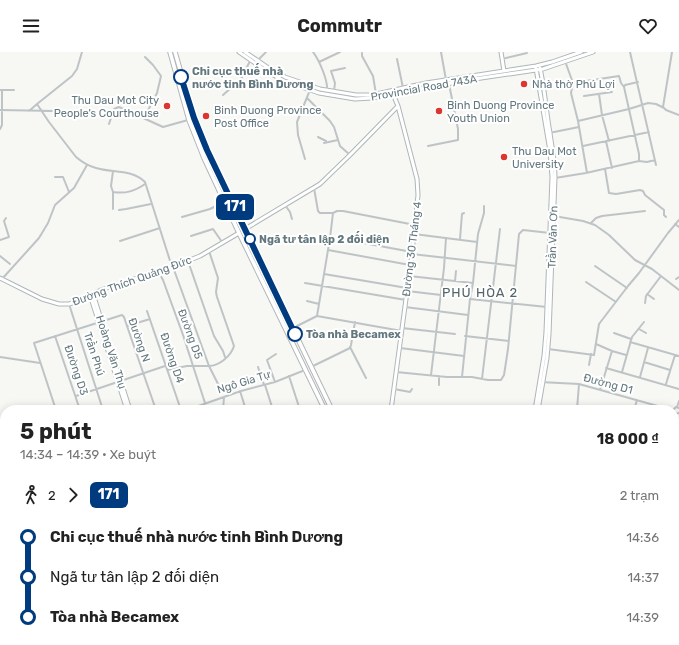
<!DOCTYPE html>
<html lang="vi">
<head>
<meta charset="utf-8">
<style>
	:root { --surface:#fff; --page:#f6f6f6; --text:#222; --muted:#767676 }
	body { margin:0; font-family:Rubik,sans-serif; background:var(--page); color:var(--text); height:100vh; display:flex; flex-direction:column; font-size:15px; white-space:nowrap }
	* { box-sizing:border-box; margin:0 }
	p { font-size:13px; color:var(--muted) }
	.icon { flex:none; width:22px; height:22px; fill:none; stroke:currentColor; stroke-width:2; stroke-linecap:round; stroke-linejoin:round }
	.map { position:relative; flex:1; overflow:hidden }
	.sheet { position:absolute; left:0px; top:353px; width:679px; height:240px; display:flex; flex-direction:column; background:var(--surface); border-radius:16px 16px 0 0; box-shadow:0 2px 10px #0003 }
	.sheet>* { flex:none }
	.badge { padding:0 8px; border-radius:6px; font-size:14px; line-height:26px }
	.map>.badge { position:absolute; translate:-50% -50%; box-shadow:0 0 0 2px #fff }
	.legs { display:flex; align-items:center; gap:6px; height:44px; padding:0 20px; font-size:13px }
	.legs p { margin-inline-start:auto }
	.head { display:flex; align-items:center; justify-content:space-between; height:68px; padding:0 20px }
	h1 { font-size:22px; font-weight:700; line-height:30px }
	ul { padding:0 20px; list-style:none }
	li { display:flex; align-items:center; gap:14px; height:40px; font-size:15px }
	li i { display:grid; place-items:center; width:6px; height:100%; margin:0 5px; background:currentColor }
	li i::after { content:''; width:10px; height:10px; margin:-5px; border:3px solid; border-radius:50%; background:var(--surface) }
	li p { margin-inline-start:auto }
	li:first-child i { background:linear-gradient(#0000 50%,currentColor 0) }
	li:last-child i { background:linear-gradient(currentColor 50%,#0000 0) }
	header { display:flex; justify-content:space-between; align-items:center; height:52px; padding:0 20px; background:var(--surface); font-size:18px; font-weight:700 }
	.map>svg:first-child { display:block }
	.green { fill:#d8dcd4 }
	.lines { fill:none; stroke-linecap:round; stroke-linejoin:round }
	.secondary-casing { stroke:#aeb7b9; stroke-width:5 }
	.highway-casing { stroke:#b2b7b9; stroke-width:5.5 }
	.street { stroke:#bec4c6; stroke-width:2 }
	.secondary { stroke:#fff; stroke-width:3 }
	.highway { stroke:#fff; stroke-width:3.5 }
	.line-1-casing { stroke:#fff; stroke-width:9 }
	.line-1 { stroke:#003b80; stroke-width:6 }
	.stop-1-dot { fill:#fff; stroke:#003b80; stroke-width:2 }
	.poi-dot { fill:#dc3630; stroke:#fff; stroke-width:1.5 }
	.labels { text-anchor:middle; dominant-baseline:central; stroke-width:4; stroke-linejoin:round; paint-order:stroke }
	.stop-label { font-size:11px; font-weight:bold; fill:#63787e; stroke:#fff; text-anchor:start }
	.poi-label { font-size:11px; fill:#63787e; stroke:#fff; text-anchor:start }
	.street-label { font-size:11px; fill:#63787e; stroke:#fff }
	.quarter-label { font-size:13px; letter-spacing:1px; fill:#556569; stroke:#fff }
</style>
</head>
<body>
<header><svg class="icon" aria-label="menu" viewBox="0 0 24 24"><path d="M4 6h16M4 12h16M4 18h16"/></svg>Commutr<svg class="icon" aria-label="heart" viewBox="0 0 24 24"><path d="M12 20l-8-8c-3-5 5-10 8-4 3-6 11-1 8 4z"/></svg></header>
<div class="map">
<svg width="679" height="593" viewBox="0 0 679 593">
	<rect width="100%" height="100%" fill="#f7f7f4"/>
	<path class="green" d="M366,588H410L415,589L414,593H381Z"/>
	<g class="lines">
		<g class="secondary-casing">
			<path id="secondary" d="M239,0L265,18L284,29L319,41L355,47L372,46L468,28L543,17L593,0
				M245,0L267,15L285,25L320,37L356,43H372L426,31L536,14L552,10L581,0
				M501,0L504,19
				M245,177L320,132L350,103L398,54
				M0,226L42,247L59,252H69L79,249L101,238L185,210L200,204L239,181
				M93,242L130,358
				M90,243L127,358
				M391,358L411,210L418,143L417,127L398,54L393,42
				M535,358L544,304L546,280L552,125L550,99L536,16
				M538,358L547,306L549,282L555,126C555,110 552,96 550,81C546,59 545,38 540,16
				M308,588L317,592"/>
		</g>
		<g class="highway-casing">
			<path id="highway" d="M170,0L189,68L204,106L239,181L325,358
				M175,0L191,56L207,98L332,358
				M665,588L674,593
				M673,588L679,592"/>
		</g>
		<path class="street" d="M82,0L77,17L72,24L37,52L49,70L76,105C82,110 88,114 96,116C112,121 132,117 145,130L172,215
			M313,0C319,8 328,28 327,38
			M441,0L446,28
			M630,0L656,113
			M672,0L663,55L666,58L679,63
			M362,1V4L373,24L376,42
			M397,7L403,36
			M502,7L527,1
			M257,9L266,0
			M565,9L573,31L619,24L621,31L624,35
			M319,10L340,0
			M573,30L571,41L578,69L587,121
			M0,38H14
			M334,39L335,31L331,19L345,16
			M599,42L602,63L609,89
			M223,43L241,27L250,9
			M584,44L612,40
			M307,46L330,69L334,75L340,94L350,103
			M0,58L55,59
			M29,59L37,52
			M144,66L157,41L161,24L153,13L145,5
			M578,69L629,57L648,51L656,52L664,56
			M109,72L114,57L119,55L163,75L188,68
			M0,77L2,73V39
			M549,81L579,75
			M318,85L326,89
			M606,89L612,116
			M324,91L338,88
			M428,94L458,88V77L449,32
			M583,94L649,80
			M305,107L298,83L297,70L310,38
			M639,109L647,110L655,108
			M605,117L609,141L616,142L640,138L643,139L645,143L664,158V163L666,165
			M113,119L111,134L113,140C126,142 135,139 145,132
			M55,125H63L69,140
			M555,126L586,121L639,109V102L624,35L625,33L638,30
			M314,136L318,159L320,161H333L337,159H343L415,173
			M285,153L290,160L292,167
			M113,157V140
			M119,158L126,157L151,152
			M554,164L583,169L595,173L609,183L635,208L652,217L679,238
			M182,165L210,157L224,150
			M591,171L596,166L602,164L645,159
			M675,172L679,175
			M414,182L477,190
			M191,184L213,177L222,190
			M331,185L412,200
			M460,187L462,162L464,161
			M0,188L9,185L4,169L6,166
			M120,189L160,176
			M328,198L410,213
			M412,202L516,214
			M0,204L10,212
			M188,209L214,284L223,299L225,305
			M595,214L627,236
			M173,215L209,314C219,314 231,304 234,294L217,245L216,240L218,226L209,199
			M158,219L163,228L183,283L205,351
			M324,222L407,236
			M409,224L473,231
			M2,227L39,186L48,171L55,153L74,136L87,113
			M676,227L679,225
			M455,229L456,219
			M586,230L616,250
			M305,231L406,248
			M407,239L441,243
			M647,242L654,247
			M470,247L547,255
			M307,249L319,252
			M645,251L646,244L661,224
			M69,252L103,358
			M405,255L468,263
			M147,259L181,358
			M317,264L330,186L333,161
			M127,274L150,267
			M293,276L317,264L402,279
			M402,276L455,282
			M639,277L646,281
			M614,281L631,287
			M55,284L80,358
			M465,284L509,289
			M630,290L679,304
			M596,292L612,299L600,338
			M350,295L366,326
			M400,296L464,304
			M548,297L594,303L599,272L628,234L639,221L668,181L679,168
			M612,299L626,303
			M0,305L40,311
			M644,310L670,318
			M589,313L591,302
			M258,315L264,333
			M311,315L350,296L351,293L355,270
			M606,316L679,337
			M167,318L187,314H209L218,332L230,343
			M396,320L447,325H472L488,328H501L504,323L508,297L519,182L523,178L550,181
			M622,320L632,285L644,270
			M431,323L444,216L446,186
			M289,324L300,358
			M462,325L470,247L473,231L478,182L484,161V154
			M640,325L648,296
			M482,327L500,177
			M275,330L267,308L276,302
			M540,330L579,332L672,358
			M579,332L577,357L580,358
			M666,332L675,303
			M265,333L273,358
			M439,333V324
			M394,337L410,340L412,337
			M240,339L246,358
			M76,344L165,314
			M198,354L199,358
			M677,355L679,349
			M56,358L34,291L122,263L124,265L127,274L156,358
			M187,358L241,339L275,330L305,318
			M223,358L224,345
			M634,358L637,348
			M673,358L676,355L679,356
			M674,362L679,361
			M674,368L676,362
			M674,370L679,372
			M674,381L679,383
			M674,421L679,423
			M674,432L679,434
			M0,448L5,447
			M674,483L679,482
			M677,483L678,455
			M674,514H675
			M0,533H5
			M0,537H5
			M674,547L679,548
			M118,588L123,593
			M165,588L168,593
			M356,588L370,593
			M516,588L517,593
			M550,588L552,593
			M567,588L568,593
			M645,588L646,593
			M477,592L517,590
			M535,592L547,588
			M27,593L29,588
			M37,593L38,588
			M61,593V588
			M136,593L142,588
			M187,593L194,588
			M635,593L637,588"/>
		<use href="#secondary" class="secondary"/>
		<use href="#highway" class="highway"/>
	</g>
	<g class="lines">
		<g class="line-1-casing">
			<path id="line-1" d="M181,25L194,66L207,98L295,282"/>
		</g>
		<use href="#line-1" class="line-1"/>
	</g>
	<g class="stop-1-dot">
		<circle cx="181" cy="25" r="7"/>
		<circle cx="250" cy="187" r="5"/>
		<circle cx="295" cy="282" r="7"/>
	</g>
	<g class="poi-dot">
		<circle cx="524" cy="32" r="4"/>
		<circle cx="167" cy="54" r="4"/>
		<circle cx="439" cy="59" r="4"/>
		<circle cx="206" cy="64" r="4"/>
		<circle cx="504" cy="105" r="4"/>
	</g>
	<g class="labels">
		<g class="stop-label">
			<text x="192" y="19">Chi cục thuế nhà<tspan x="192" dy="13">nước tỉnh Bình Dương</tspan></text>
			<text x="259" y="187">Ngã tư tân lập 2 đối diện</text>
			<text x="306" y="282">Tòa nhà Becamex</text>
		</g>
		<g class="poi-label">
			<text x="532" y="32">Nhà thờ Phú Lợi</text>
			<text x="159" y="48" text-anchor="end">Thu Dau Mot City<tspan x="159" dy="13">People's Courthouse</tspan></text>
			<text x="447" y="53">Binh Duong Province<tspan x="447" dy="13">Youth Union</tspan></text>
			<text x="214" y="58">Binh Duong Province<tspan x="214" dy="13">Post Office</tspan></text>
			<text x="512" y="99">Thu Dau Mot<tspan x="512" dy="13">University</tspan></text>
		</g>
		<g class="street-label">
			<text transform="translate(424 36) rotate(-10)">Provincial Road 743A</text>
			<text transform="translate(553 185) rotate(-88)">Trần Văn Ơn</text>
			<text transform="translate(412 197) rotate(-83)">Đường 30 Tháng 4</text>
			<text transform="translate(132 229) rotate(-20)">Đường Thích Quảng Đức</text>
			<text transform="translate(190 282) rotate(70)">Đường D5</text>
			<text transform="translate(139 288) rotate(71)">Đường N</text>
			<text transform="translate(111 300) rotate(72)">Hoàng Văn Thụ</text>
			<text transform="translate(94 302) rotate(72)">Trần Phú</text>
			<text transform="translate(172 306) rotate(71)">Đường D4</text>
			<text transform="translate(76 318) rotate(71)">Đường D3</text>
			<text transform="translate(244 330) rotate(-17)">Ngô Gia Tự</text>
			<text transform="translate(608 332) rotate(15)">Đường D1</text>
		</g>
		<g class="quarter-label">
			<text x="480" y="240">PHÚ HÒA 2</text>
		</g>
	</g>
</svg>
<b class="badge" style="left:235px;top:155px;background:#003b80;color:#fff">171</b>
<section class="sheet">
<div class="head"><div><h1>5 phút</h1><p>14:34 – 14:39 · Xe buýt</p></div><b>18 000 ₫</b></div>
<div class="legs"><svg class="icon" aria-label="walk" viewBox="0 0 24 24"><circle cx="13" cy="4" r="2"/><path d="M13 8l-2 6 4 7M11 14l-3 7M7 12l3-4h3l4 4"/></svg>2<svg class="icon" aria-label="forward" viewBox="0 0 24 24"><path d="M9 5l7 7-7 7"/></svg><b class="badge" style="background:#003b80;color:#fff">171</b><p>2 trạm</p></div>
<ul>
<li><i style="color:#003b80"></i><b>Chi cục thuế nhà nước tỉnh Bình Dương</b><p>14:36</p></li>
<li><i style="color:#003b80"></i><span>Ngã tư tân lập 2 đối diện</span><p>14:37</p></li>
<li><i style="color:#003b80"></i><b>Tòa nhà Becamex</b><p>14:39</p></li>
</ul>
</section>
</div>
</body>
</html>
